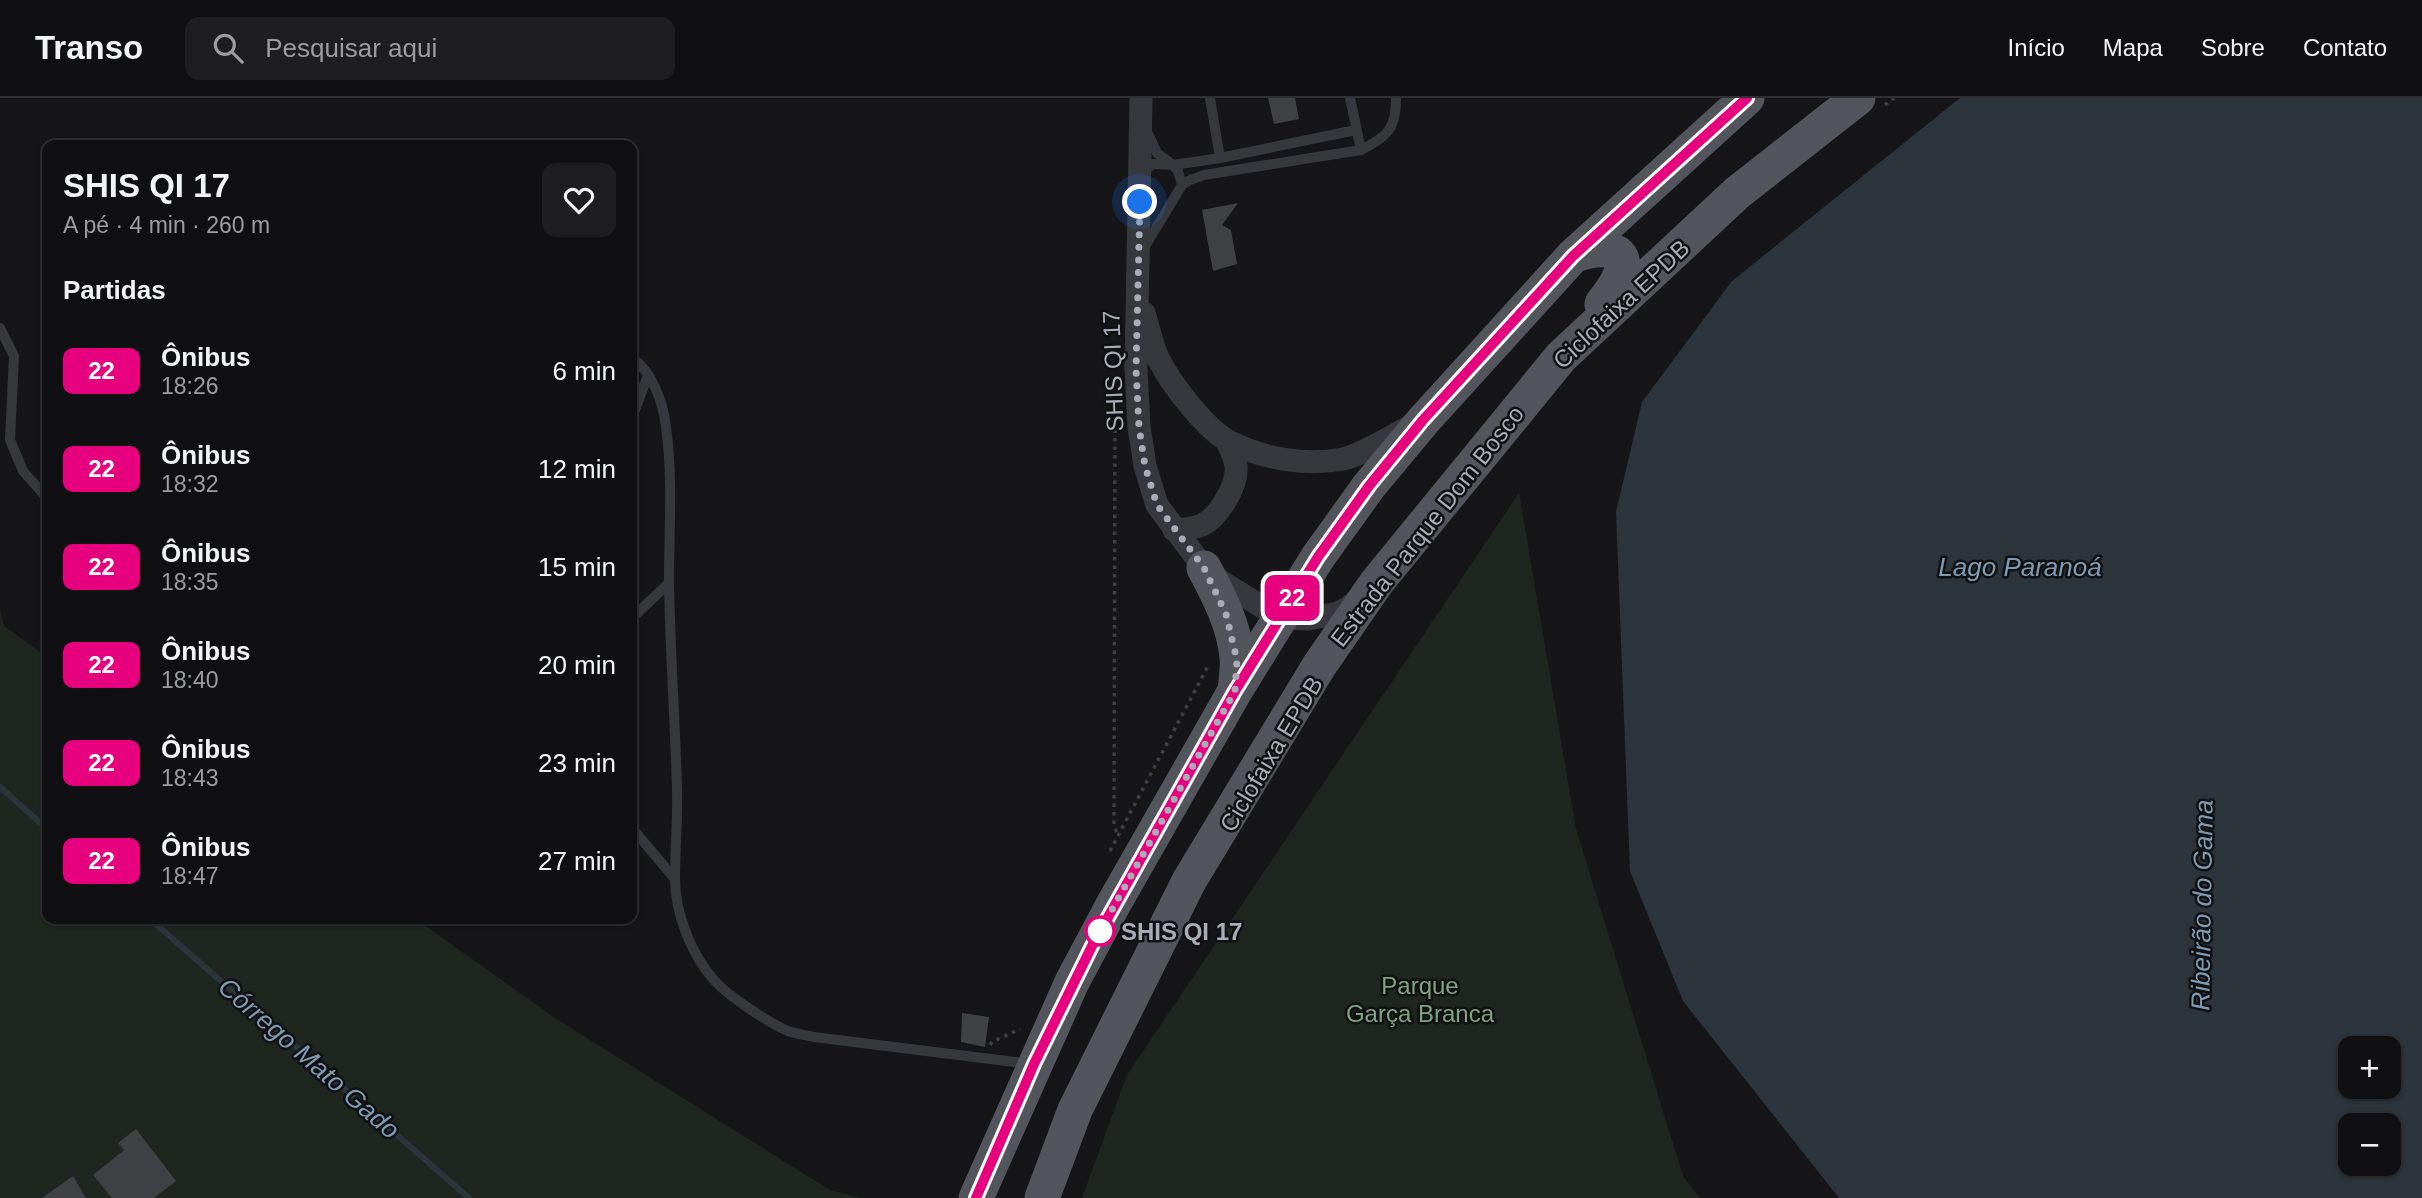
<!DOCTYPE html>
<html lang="pt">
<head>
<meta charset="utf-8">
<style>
	:root { --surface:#101012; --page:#1e1e20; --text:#f1f3f6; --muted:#9c9d9f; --line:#303032 }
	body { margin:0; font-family:Helvetica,sans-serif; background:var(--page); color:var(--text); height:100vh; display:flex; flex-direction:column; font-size:26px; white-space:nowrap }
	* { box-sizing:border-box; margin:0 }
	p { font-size:23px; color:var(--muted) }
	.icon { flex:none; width:38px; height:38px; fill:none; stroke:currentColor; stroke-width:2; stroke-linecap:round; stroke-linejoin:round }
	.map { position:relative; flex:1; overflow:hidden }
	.side { position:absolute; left:42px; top:42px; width:595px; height:784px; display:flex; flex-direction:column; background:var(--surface); border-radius:14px; box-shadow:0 2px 5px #0004,0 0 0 2px var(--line) }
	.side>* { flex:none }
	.badge { padding:0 14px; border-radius:10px; font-size:24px; line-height:46px }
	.fabs { position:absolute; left:2338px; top:938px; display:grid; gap:14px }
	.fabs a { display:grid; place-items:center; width:63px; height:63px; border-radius:14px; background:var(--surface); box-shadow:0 2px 5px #0004,0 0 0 2px var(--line); font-size:35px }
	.you { position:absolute; width:35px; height:35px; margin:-18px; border:5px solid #fff; border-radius:50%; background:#1a73e8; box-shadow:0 0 0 10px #1a73e833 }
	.map>.badge { position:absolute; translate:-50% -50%; box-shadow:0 0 0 4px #fff }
	h2 { padding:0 21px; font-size:26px; line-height:63px }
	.round { display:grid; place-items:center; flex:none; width:74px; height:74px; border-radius:14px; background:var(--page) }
	.head { display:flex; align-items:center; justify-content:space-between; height:119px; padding:0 21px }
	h1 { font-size:33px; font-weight:700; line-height:52px }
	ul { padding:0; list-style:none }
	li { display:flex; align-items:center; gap:21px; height:98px; padding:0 21px }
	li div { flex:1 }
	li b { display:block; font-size:26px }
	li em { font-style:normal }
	li .badge { min-width:77px; font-weight:700; text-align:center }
	header { display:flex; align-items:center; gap:42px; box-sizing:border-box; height:98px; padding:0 35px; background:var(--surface); border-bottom:2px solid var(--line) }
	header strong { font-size:33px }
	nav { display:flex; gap:38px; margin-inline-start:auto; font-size:24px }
	.search { width:490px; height:63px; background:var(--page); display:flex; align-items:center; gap:18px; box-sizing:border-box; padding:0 24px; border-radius:14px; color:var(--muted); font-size:26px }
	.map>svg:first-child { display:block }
	.green { fill:#1e261f }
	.water { fill:#2c353c; fill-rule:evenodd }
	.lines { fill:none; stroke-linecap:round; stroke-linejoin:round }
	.stream { stroke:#2c353c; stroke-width:6 }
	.building { fill:#404145 }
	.path { stroke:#3d3f44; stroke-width:3.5; stroke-dasharray:3.5 5; stroke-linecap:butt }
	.service { stroke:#37383d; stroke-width:10 }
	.minor { stroke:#37383d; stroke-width:23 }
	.primary { stroke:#53555c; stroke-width:35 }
	.line-casing { stroke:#fff; stroke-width:16 }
	.line { stroke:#e6007e; stroke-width:10 }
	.walk { stroke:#a8adb8; stroke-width:7; stroke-dasharray:0 12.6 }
	.stop-dot { fill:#fff; stroke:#e6007e; stroke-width:3.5 }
	.labels { text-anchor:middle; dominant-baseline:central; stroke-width:5; stroke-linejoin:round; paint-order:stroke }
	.street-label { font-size:24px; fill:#a8adb8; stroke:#111113 }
	.stop-label { font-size:24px; font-weight:bold; fill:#a8adb8; stroke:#111113; text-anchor:start }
	.park-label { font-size:24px; fill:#7fa381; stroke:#111113 }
	.water-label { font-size:26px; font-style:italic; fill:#7f9bb3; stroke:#111113 }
</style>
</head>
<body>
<header>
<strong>Transo</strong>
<div class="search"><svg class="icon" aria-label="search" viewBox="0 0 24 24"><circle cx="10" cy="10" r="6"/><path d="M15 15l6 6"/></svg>Pesquisar aqui</div>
<nav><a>Início</a><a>Mapa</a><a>Sobre</a><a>Contato</a></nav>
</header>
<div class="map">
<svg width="2422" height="1100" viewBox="0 0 2422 1100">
	<rect width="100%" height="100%" fill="#161618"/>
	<path class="green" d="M1519,395L1576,731L1683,1078L1700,1100H1082L1127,977Z
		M0,510L4,528L47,559V821H416L555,920L830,1092L862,1100H0Z"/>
	<path class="water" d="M1960,0H2422V1100H1839L1683,903L1630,773L1616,414L1642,304L1732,183ZM2350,950H2389V989H2350ZM2350,1027H2389V1066H2350Z"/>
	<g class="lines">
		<path class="stream" d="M0,689L47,731
			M150,821L469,1100"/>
	</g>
	<path class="building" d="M1268,0H1295L1299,21L1274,26Z
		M1238,105L1222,127L1231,132L1237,166L1213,173L1202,112Z
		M962,915L989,919L985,949L961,944Z
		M136,1031L176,1083L154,1100H112L93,1077L124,1052L118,1045Z
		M73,1078L86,1100H42Z"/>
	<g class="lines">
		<path class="path" d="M1885,7L1894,0
			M1115,323L1114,728L1118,737
			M1110,753L1208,568
			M990,947L992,944L1020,931"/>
		<path class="service" d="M1350,0L1361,52
			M1146,31L1157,55L1173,67L1220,60L1210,0
			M1220,60L1356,32
			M1142,75L1153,66L1173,67L1178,73L1182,87
			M1144,150L1182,87L1190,82L1204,77L1361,52C1388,38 1396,31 1396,0
			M0,230L14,258L10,342L23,373L47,400
			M632,260C653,274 663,305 666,329C673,380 669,432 669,483C670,552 675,621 677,690C678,720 675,750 675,780C675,815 691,856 714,882C728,898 769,925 788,933C796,936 806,937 814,939L1031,966
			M632,320L648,277
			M632,520L669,485
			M632,730L675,781"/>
		<path class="minor" d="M1141,0L1136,271L1139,329L1145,368L1157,407L1204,470L1222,484L1280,520L1308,521L1338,515L1349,509L1361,499
			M1144,215C1149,230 1152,248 1159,262C1171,286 1205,330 1228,343C1263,361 1305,368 1343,361C1362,357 1393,337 1411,328
			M1174,432C1184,431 1193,431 1202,427C1219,419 1238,387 1236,368C1235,359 1230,350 1226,342"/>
		<path class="primary" d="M1573,158C1591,151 1633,143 1620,177C1617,187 1608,197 1602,206
			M1204,470C1219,498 1234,527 1237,559C1238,570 1236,582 1235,593
			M976,1100L1072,884L1113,807L1235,593L1318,459L1369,388L1424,322L1573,158L1747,0
			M1042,1100L1075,1012L1189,783L1319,568L1377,484L1561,259L1737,95L1858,0"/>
	</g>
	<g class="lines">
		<g class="line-casing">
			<path id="line" d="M976,1100L1034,966L1093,846L1235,593L1318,459L1369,388L1423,322L1573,158L1747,0"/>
		</g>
		<use href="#line" class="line"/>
		<path class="walk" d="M1100,833L1235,593L1237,562L1226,516L1204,470L1157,407L1145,368L1139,329L1136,271L1140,104"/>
	</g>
	<circle class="stop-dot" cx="1100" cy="833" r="14"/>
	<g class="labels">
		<g class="street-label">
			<text transform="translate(1621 206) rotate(-43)">Ciclofaixa EPDB</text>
			<text transform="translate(1113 273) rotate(-92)">SHIS QI 17</text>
			<text transform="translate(1427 428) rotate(-52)">Estrada Parque Dom Bosco</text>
			<text transform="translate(1271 656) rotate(-59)">Ciclofaixa EPDB</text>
		</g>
		<g class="stop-label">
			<text x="1121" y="833">SHIS QI 17</text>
		</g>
		<g class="park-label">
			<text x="1420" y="887">Parque<tspan x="1420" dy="28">Garça Branca</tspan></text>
		</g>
		<g class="water-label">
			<text x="2020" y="469">Lago Paranoá</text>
			<text transform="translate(2202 807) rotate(-89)">Ribeirão do Gama</text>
			<text transform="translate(309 960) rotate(41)">Córrego Mato Gado</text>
		</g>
	</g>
</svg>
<div class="fabs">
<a>+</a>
<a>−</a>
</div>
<div class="you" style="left:1140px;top:104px"></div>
<b class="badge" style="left:1292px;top:500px;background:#e6007e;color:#fff">22</b>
<section class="side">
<div class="head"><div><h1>SHIS QI 17</h1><p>A pé · 4 min · 260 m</p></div><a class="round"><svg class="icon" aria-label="heart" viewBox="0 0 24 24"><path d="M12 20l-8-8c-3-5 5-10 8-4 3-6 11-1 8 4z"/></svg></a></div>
<h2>Partidas</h2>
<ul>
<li><span class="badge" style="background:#e6007e;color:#fff">22</span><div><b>Ônibus</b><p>18:26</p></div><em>6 min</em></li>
<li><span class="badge" style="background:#e6007e;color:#fff">22</span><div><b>Ônibus</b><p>18:32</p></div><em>12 min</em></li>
<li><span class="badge" style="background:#e6007e;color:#fff">22</span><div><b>Ônibus</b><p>18:35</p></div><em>15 min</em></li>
<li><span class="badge" style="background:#e6007e;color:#fff">22</span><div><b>Ônibus</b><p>18:40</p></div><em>20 min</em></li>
<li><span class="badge" style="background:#e6007e;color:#fff">22</span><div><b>Ônibus</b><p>18:43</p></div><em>23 min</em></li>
<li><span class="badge" style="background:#e6007e;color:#fff">22</span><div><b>Ônibus</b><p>18:47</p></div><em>27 min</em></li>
</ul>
</section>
</div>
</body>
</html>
